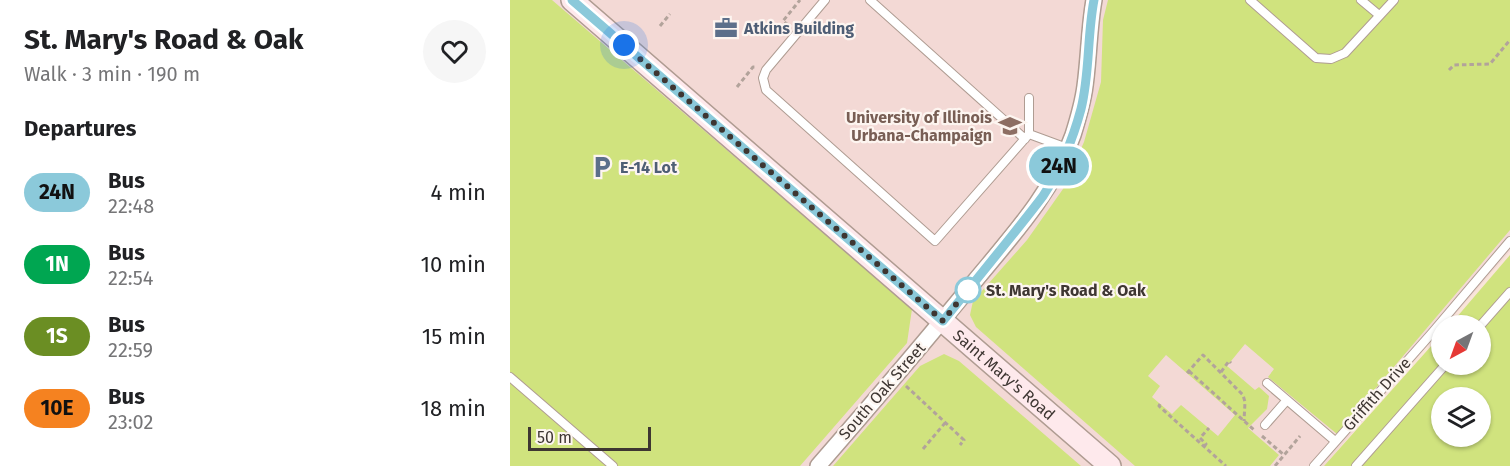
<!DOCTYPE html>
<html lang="en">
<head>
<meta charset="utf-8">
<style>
	:root { --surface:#fff; --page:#f6f6f6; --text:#202124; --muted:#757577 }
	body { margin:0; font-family:"Fira Sans",sans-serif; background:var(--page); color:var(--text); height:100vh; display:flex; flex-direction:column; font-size:22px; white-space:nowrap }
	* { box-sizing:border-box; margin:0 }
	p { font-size:20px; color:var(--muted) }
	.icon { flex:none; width:33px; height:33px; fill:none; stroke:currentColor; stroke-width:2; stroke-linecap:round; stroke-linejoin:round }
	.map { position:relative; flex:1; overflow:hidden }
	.drawer { display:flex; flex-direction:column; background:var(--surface); width:510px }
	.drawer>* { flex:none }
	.badge { padding:0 12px; border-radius:20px; font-size:21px; line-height:39px }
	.needle { width:39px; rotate:221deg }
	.buttons { position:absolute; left:921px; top:315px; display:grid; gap:12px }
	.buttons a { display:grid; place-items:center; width:60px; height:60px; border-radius:50%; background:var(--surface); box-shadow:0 2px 4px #0004; font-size:30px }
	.scale { position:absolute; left:18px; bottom:15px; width:123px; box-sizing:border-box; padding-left:6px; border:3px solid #3e3632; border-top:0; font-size:16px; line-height:21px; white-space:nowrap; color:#3e3632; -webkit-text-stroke:4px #fdf5f0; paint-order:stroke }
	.you { position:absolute; width:30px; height:30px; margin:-15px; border:4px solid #fff; border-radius:50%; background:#1a73e8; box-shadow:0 0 0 9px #1a73e833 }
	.map>.badge { position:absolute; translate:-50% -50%; box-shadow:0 0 0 3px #fff }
	h2 { padding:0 24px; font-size:22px; line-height:54px }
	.round { display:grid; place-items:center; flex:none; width:63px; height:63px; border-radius:32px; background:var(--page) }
	.headline { display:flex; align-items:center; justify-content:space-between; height:102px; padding:0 24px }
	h1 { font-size:28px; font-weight:700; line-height:45px }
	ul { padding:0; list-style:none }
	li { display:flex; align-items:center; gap:18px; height:72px; padding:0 24px }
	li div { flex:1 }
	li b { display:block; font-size:22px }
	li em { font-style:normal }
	li .badge { min-width:66px; font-weight:700; text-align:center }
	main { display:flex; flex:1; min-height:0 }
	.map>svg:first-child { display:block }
	.education { fill:#f3d9d5 }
	.green { fill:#d0e37e; fill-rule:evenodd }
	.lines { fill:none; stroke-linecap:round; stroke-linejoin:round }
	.service-casing { stroke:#af9c92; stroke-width:10 }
	.minor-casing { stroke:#af9c92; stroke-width:18 }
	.secondary-casing { stroke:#af9c92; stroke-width:24 }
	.path { stroke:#b2a39b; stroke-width:3; stroke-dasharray:4.5 3; stroke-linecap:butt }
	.service { stroke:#fff; stroke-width:8 }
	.minor { stroke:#fff; stroke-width:15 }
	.secondary { stroke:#fee9ec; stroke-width:21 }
	.line-casing { stroke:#fff; stroke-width:14 }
	.line { stroke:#8bc9da; stroke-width:9 }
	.walk { stroke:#3e3632; stroke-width:6; stroke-dasharray:0 10.8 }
	.stop-dot { fill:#fff; stroke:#8bc9da; stroke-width:3 }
	.labels { text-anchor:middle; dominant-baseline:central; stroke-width:4.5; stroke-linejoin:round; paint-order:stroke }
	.service-label { font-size:16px; font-weight:bold; fill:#4e5e75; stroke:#fdf5f0; text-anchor:start }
	.education-label { font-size:16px; font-weight:bold; fill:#785e54; stroke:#fdf5f0; text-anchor:end }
	.stop-label { font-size:16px; font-weight:bold; fill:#3e3632; stroke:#fdf5f0; text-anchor:start }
	.street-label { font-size:16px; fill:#3e3632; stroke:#fdf5f0 }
</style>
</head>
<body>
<main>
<section class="drawer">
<div class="headline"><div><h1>St. Mary's Road &amp; Oak</h1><p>Walk · 3 min · 190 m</p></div><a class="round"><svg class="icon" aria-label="heart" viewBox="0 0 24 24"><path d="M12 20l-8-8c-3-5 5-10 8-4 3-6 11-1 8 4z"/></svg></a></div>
<h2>Departures</h2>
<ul>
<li><span class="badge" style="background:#8bc9da;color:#111">24N</span><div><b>Bus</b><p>22:48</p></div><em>4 min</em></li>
<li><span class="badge" style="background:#00a651;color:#fff">1N</span><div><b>Bus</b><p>22:54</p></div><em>10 min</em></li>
<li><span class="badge" style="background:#6b8e23;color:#fff">1S</span><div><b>Bus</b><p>22:59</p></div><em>15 min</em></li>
<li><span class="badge" style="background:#f58220;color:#111">10E</span><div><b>Bus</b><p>23:02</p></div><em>18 min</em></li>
</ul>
</section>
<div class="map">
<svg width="1000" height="466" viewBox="0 0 1000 466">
	<rect width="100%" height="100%" fill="#f9e5da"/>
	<path class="education" d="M0,0H1000V251L936,325L932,326L931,330L814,466H0Z"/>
	<path class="green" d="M0,0H42L402,309L397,343L290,466H0Z
		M598,0H1000V230L827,434L758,377L764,369L735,344L717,366L745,390L749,387L759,396L757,409L738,428L769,455L760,466H625L466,327L460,315L463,301L517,240L553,189L574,142L591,82L593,20ZM656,355L725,415L708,436L671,405L662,414L642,397L650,386L638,376Z
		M1000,255V466H814L931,335L932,364H970V326L940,325ZM932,398H970V436H932Z
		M434,354L449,361L571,466H323L410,366Z"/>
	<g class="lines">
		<g class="service-casing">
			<path id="service" d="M315,0L256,70L253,78L256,90L425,241L519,134V98
				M360,0L515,139
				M740,0L806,58L821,59L835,53L884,0
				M851,0L869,15
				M519,134L557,148
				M970,326L1000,292
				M0,377L103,466
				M757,383L825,441
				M755,425L777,400
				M804,466L921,334L1000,241
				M846,466L936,364"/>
		</g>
		<g class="minor-casing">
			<path id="minor" d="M308,466C361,405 413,344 464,282C502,236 543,192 563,135C568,119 573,102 575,86C579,57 579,28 584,0"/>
		</g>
		<g class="secondary-casing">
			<g id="secondary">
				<path id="s1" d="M62,0L600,466"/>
			</g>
		</g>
		<path class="path" d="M278,25L273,21L290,0
			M150,26L160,14
			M939,70L944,65L980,64L1000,40
			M227,87L243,67H245
			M679,371L744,430
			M711,372L719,361L721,363
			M677,373L693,355L733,395L735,402L734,421
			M396,386L454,440L450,445
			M650,404L649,406L716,466
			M752,436L774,455
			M694,447L696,444L690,438L699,428
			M413,449L435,423
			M765,466L790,436"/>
		<use href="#service" class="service"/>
		<use href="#minor" class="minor"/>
		<use href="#secondary" class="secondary"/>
	</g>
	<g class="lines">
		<g class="line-casing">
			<path id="line" d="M62,0L433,321C454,295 475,269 496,243C508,228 521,212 533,196C550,170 563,139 571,109C580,73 577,36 584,0"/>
		</g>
		<use href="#line" class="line"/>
		<path class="walk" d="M114,45L433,321L462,284L458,290"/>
	</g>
	<defs>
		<g id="office-bare" transform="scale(1.8)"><path d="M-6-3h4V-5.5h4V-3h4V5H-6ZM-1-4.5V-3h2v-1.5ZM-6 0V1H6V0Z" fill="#5c6f8a" stroke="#fdf5f0" stroke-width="2.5" paint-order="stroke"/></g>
		<g id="university-bare" transform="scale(1.8)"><path d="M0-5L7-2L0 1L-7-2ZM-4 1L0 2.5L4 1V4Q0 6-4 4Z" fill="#8d6e63" stroke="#fdf5f0" stroke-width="2.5" paint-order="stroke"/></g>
		<g id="parking-bare" transform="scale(1.8)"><path d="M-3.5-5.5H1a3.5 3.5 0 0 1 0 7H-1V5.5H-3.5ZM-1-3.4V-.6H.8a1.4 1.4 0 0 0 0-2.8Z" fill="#5c6f8a" stroke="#fdf5f0" stroke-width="2.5" paint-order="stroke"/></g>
	</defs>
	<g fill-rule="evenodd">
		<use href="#office-bare" x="216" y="28"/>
		<use href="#university-bare" x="500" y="126"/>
		<use href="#parking-bare" x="92" y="167"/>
	</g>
	<circle class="stop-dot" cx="458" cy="290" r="12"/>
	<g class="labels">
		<g class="service-label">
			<text x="234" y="28">Atkins Building</text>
			<text x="110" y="167">E-14 Lot</text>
		</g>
		<g class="education-label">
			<text x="482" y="117">University of Illinois<tspan x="482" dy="18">Urbana-Champaign</tspan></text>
		</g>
		<g class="stop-label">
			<text x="476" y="290">St. Mary's Road &amp; Oak</text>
		</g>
		<g class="street-label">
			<text stroke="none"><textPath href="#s1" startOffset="572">Saint Mary's Road</textPath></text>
			<text transform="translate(372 391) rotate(-49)">South Oak Street</text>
			<text transform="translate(867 394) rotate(-48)">Griffith Drive</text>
		</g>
	</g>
</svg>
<div class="buttons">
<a><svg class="needle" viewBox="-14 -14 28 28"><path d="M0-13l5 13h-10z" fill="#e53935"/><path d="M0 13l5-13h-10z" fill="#757577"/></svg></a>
<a><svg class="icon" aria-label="layers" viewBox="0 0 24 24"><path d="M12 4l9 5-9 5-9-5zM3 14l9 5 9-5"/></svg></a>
</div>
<div class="scale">50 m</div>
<div class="you" style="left:114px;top:45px"></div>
<b class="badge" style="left:549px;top:166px;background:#8bc9da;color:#111">24N</b>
</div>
</main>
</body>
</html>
